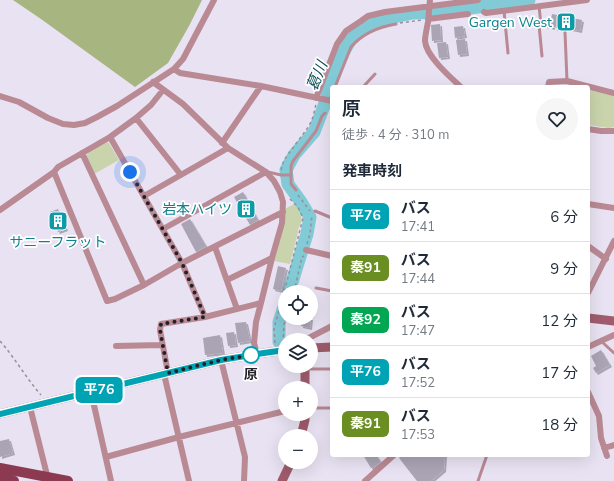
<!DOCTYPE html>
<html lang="ja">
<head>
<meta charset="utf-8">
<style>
	:root { --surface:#fff; --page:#f6f6f7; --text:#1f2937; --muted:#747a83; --line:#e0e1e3 }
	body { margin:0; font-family:"Nunito Sans","Noto Sans JP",sans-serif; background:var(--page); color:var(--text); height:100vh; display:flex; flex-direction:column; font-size:15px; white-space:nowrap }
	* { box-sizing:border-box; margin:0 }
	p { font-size:13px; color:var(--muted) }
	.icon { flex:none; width:22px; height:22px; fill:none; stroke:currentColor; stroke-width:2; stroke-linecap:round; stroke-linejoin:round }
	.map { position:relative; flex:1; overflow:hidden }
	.details { position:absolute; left:330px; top:85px; width:260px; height:372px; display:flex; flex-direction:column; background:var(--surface); border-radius:4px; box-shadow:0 4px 16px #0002 }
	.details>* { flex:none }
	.badge { padding:0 8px; border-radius:6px; font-size:14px; line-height:26px }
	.fabs { position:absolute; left:278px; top:285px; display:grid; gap:8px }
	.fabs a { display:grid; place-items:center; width:40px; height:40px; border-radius:50%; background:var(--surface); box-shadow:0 4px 16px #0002; font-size:20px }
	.you { position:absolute; width:20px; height:20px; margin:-10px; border:3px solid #fff; border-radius:50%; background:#1a73e8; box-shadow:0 0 0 6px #1a73e833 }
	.map>.badge { position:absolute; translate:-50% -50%; box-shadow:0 0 0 2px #fff }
	h2 { padding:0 12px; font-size:15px; line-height:36px }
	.round { display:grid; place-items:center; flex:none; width:42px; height:42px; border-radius:21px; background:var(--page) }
	.head { display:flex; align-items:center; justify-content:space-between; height:68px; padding:0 12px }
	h1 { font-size:19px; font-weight:600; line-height:30px }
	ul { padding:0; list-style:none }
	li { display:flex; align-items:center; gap:12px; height:52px; padding:0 12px; border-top:1px solid var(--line) }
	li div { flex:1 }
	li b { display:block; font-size:15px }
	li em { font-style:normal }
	li .badge { min-width:44px; font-weight:700; text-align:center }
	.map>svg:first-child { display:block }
	.green { fill:#c9d4ac }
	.forest { fill:#a7b580 }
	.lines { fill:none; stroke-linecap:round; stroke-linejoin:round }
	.river { stroke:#82cad6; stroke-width:13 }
	.building { fill:#aaa4b4; filter:url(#shadow) }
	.path { stroke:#95909c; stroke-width:1.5; stroke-dasharray:3 3; stroke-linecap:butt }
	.lane { stroke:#b98994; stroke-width:3 }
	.street { stroke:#b98994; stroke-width:6 }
	.secondary { stroke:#a05c6d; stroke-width:9 }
	.primary { stroke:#8c3a52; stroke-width:10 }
	.line-casing { stroke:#fff; stroke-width:9 }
	.line { stroke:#00a3b4; stroke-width:6 }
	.walk { stroke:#232127; stroke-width:4; stroke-dasharray:0 7.2 }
	.stop-dot { fill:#fff; stroke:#00a3b4; stroke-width:2 }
	.labels { text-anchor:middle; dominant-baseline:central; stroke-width:3.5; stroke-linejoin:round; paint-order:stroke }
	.culture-label { font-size:14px; fill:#0d838f; stroke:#fff; text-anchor:end }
	.stop-label { font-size:14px; font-weight:bold; fill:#232127; stroke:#fff }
	.water-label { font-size:15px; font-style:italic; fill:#0c4d56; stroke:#fff }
</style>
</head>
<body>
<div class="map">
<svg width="614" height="481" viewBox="0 0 614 481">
	<defs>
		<filter id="shadow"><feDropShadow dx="2" dy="2" stdDeviation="0" flood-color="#0004"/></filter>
	</defs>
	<rect width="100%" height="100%" fill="#e8e2f2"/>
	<path class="green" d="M588,90L614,95V127L609,128L588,125Z
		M105,141L109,143L119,160L94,174L86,157L88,153Z
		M294,204C299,209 303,215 301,222C300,227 298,227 298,232L290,264L274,261L285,220V209Z"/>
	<path class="forest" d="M13,0H202L189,26L168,63L135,87L41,19Z"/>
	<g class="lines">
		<path class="river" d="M289,292L307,234L310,217L301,202L288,184L286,170L294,155L314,132L324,106L330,85L341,56L351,39L361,30L369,25L389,18L413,13L441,12L529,0
			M279,342V322L285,304"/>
	</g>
	<path class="building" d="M552,14L582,20L580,31L550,25Z
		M440,24L441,40L432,41L431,25Z
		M463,26L465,36L455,38L454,27Z
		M465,39L467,54L458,55L456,40Z
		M446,42L448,57L439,58L437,43Z
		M243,192L258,220L250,225L234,197Z
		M58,209L66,229L58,232L50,212Z
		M190,219L206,246L196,252L181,224Z
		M278,266L286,268L281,291L273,289Z
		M311,299H315L312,316H311Z
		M302,318H311L310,328L301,326Z
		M246,322L250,341L238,343L235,323Z
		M234,332L236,345L228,346L226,333Z
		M220,335L223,353L205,355L203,338Z
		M601,350L610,365L596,373L593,368L596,366L591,356Z
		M9,439L13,453L0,457V441Z
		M363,455H376L381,462L371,468Z
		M403,455H445L444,470L431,481H417L399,458Z"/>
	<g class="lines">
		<path class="path" d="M400,23L422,20
			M546,27L559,30
			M281,170L284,160L309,126L313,117L316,104
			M298,195L310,211
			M307,244L310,234L312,215
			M294,292L302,257L304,256
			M0,341C15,358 26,378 41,395
			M275,343L274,328L280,307L279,305L283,297L303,218L298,207L288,197
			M283,343L284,325L286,318"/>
		<path class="lane" d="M539,6L541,25H539L542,56
			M504,11L508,53
			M565,32L567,81
			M335,87L351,47C363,33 378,27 396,24
			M363,87L375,74
			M330,100L332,94
			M268,172L281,175H290
			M296,190L291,184V166L293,161L316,131L322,116L325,113
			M315,211L332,218
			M316,288L332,291
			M601,341L614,353
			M306,369H332
			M311,408H332
			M478,481L487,455"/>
		<path class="street" d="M430,0C429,7 429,15 428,22C427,28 425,35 425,41C426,56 450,77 461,87
			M484,12L486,13L587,0
			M428,19L468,14
			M174,69L180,73L261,86L332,101
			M153,82L183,104L228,148L266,172L274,181L280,192L283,202L282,223L272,258L261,303L256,322L254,343L257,354
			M548,87L549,82L567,81L614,93
			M0,96L19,102L48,118L63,124L74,125L85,123L97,117L117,106L174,69L183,59L214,0
			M316,98L337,44L346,31L361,21L368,16L385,12L478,0
			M136,118L181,175
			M588,129L601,131H614
			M110,137L182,263L205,317
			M222,143L261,86
			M82,153L144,285
			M54,172L107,301L115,299L144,285L182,263L283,212
			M144,196L228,148
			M588,204L614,208
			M0,210L54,172L58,167L110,137L136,118L151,105L163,90
			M163,229L266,172
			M588,246L606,259
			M215,247L237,309
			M306,250L332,256
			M227,280L272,258
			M588,293L614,241
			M305,340L332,326
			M116,346L162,345
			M588,347L614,335
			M221,360L245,457L244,481
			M168,373L160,330L161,324L205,317L261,303
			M164,374L189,481
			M91,392L111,481
			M588,392L599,416L601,438L607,456
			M30,407L48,479
			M604,448L614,445
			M106,457L179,437L285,411
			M365,481L394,455"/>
		<path class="secondary" d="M588,318L614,321
			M311,348L332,347
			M305,366V388
			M0,414L221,360L257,354L285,350
			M301,436L305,420V414
			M282,481L291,462"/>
		<path class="primary" d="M0,468L68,481
			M0,478L14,481"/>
	</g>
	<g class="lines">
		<g class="line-casing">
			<path id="line" d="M0,414L221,360L257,354L285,350"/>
		</g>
		<use href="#line" class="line"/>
		<path class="walk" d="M130,172L182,263L205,317L161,324L160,330L168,373L221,360L251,355"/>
	</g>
	<defs>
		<g id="building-square" transform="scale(1)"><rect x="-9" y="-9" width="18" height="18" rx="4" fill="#0f9aa8" stroke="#fff"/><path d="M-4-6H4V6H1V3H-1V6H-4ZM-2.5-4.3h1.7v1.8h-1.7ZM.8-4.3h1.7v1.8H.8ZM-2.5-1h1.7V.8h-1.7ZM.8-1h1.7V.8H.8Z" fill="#fff"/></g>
	</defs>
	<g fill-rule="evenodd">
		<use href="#building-square" x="566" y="22"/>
		<use href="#building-square" x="246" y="209"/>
		<use href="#building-square" x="58" y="221"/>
	</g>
	<circle class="stop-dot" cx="251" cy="355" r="8"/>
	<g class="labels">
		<g class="culture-label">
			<text x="552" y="22">Gargen West</text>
			<text x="232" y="209">岩本ハイツ</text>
			<text x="58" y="242" text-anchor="middle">サニーフラット</text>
		</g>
		<g class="stop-label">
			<text x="251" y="374">原</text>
		</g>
		<g class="water-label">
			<text transform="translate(317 76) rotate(-68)">葛川</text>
		</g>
	</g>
</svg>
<div class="fabs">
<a><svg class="icon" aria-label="locate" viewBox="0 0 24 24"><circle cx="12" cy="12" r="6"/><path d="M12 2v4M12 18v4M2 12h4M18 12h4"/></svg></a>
<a><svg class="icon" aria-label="layers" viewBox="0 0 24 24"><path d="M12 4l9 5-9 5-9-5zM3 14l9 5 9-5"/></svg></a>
<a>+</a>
<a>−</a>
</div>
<div class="you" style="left:130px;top:172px"></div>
<b class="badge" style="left:99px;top:390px;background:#00a3b4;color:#fff">平76</b>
<section class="details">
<div class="head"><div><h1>原</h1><p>徒歩 · 4 分 · 310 m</p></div><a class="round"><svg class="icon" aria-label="heart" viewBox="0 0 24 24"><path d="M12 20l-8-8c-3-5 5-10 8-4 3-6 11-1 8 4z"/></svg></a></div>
<h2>発車時刻</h2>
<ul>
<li><span class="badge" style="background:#00a3b4;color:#fff">平76</span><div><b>バス</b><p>17:41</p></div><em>6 分</em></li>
<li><span class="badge" style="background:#6b8e23;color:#fff">秦91</span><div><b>バス</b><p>17:44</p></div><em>9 分</em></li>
<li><span class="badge" style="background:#00a651;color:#fff">秦92</span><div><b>バス</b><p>17:47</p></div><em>12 分</em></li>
<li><span class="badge" style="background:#00a3b4;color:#fff">平76</span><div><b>バス</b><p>17:52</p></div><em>17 分</em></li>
<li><span class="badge" style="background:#6b8e23;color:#fff">秦91</span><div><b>バス</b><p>17:53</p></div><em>18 分</em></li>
</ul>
</section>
</div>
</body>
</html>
